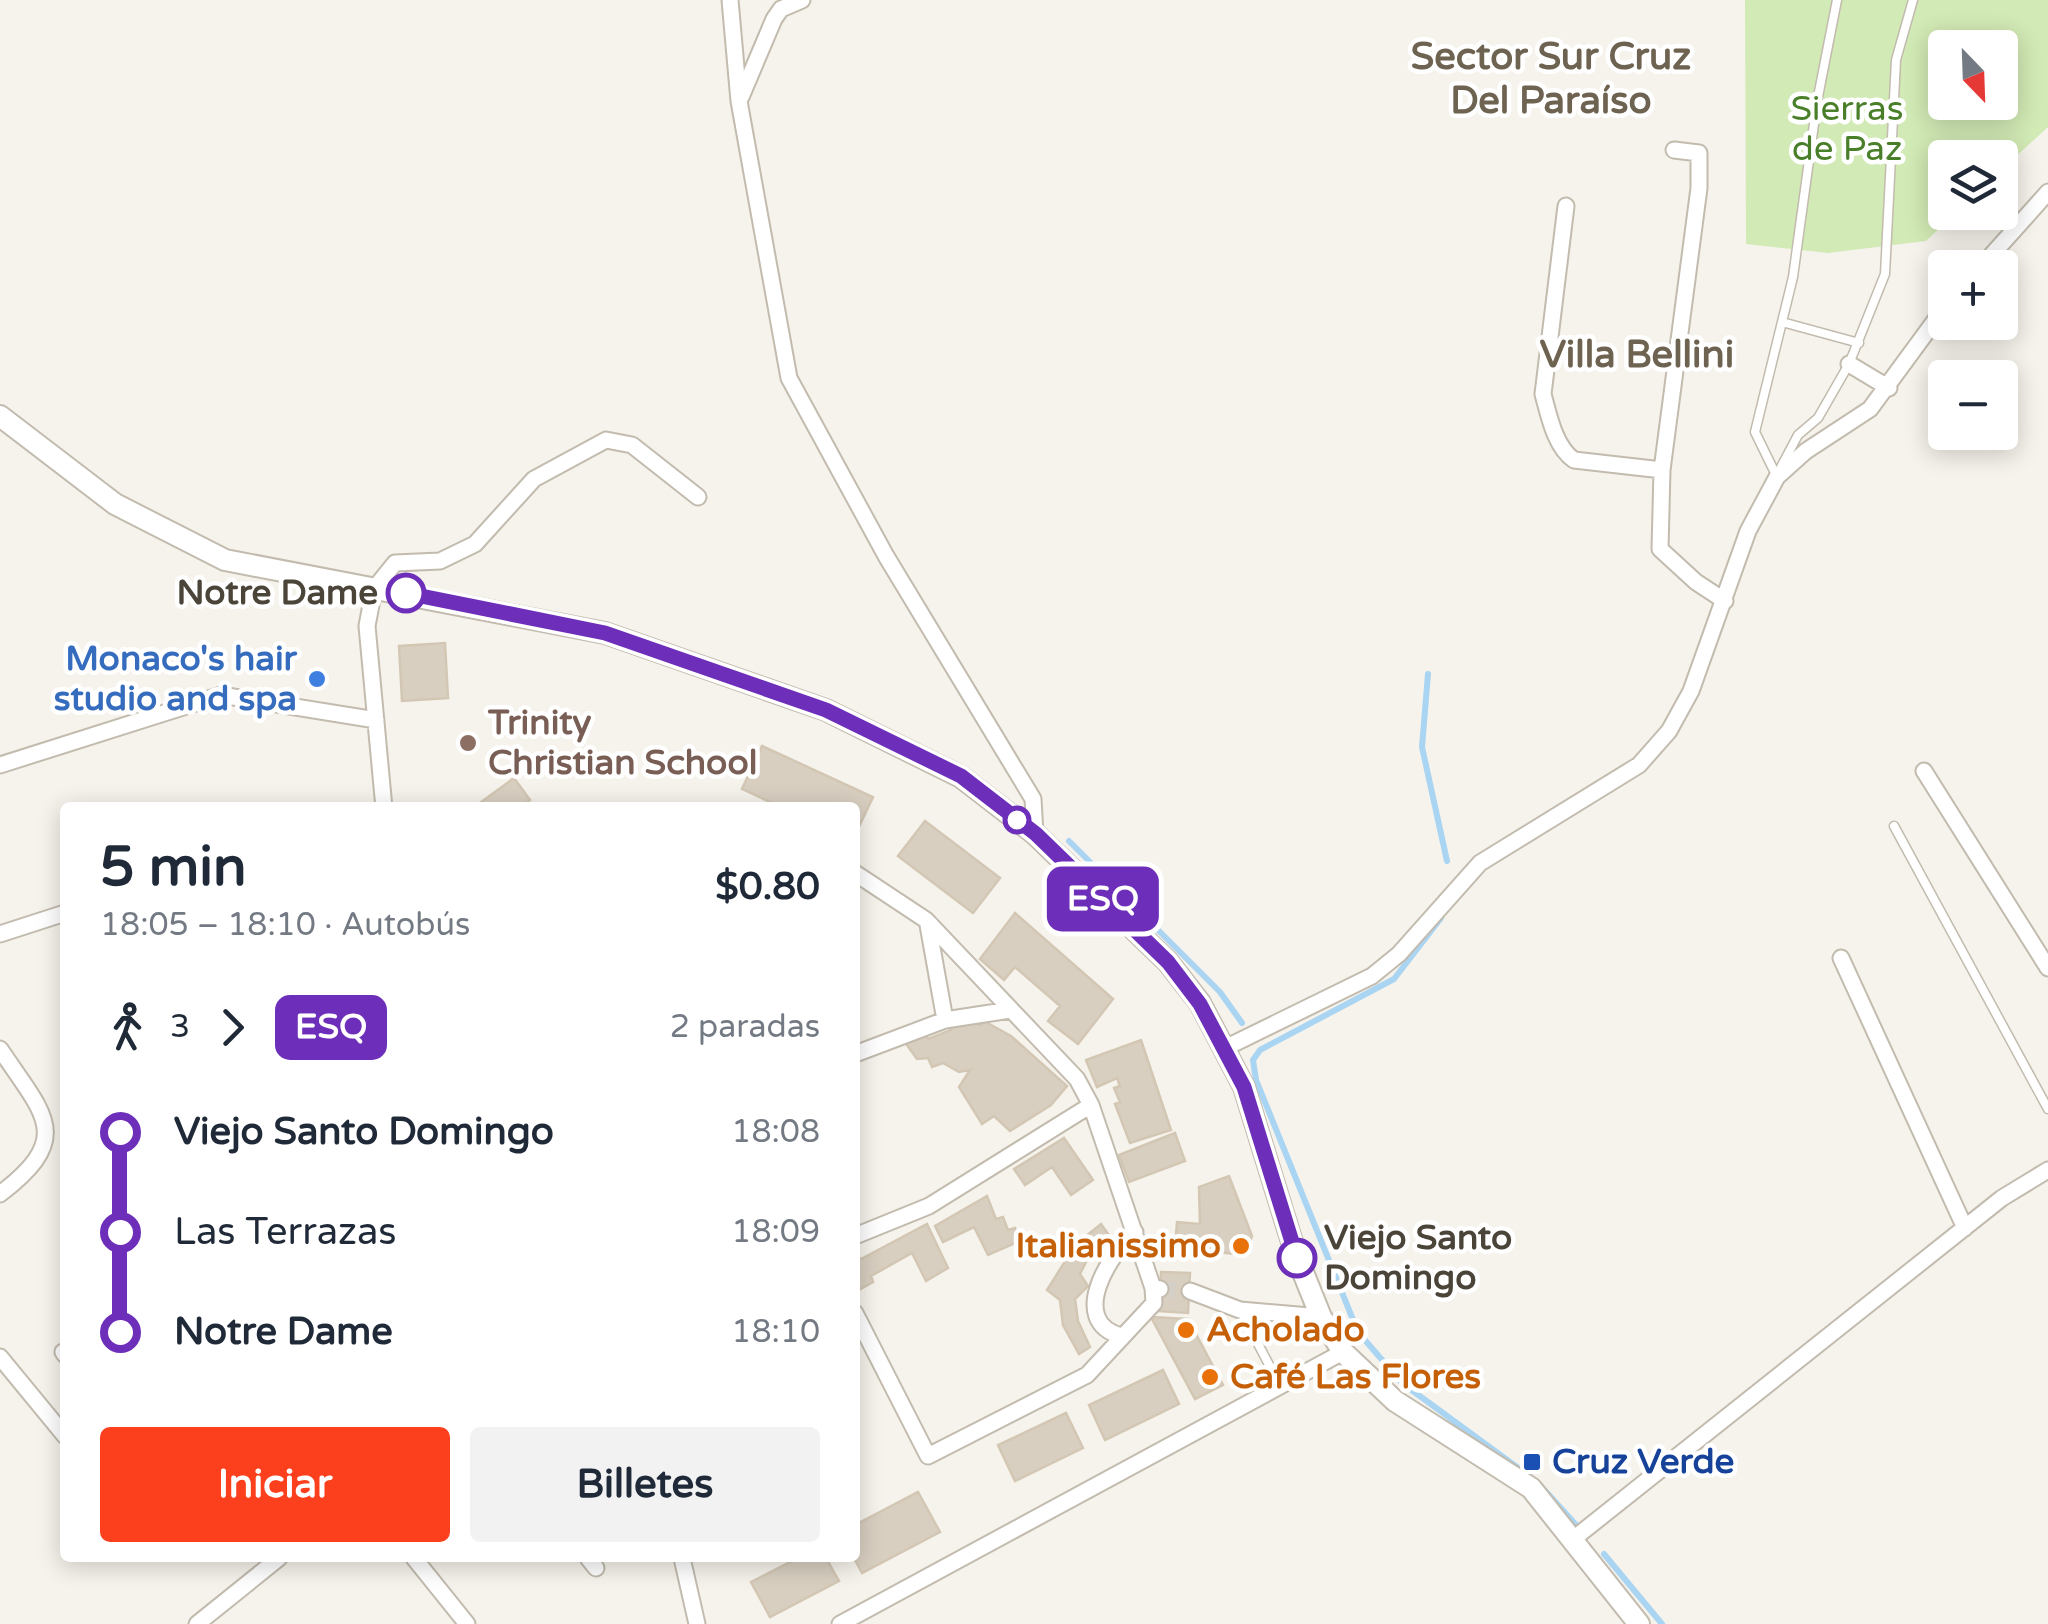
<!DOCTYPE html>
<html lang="es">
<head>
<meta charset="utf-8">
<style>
	:root { --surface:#fff; --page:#f2f2f3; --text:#1f2937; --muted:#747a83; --accent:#fc3f1d }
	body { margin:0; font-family:"Varela Round",sans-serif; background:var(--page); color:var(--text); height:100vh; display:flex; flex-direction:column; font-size:38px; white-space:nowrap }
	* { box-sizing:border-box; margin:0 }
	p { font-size:32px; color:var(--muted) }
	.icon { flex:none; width:55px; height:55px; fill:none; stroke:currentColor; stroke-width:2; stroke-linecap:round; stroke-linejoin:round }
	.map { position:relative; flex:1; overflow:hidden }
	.side { position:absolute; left:60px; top:802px; width:800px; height:760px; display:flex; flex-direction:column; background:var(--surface); border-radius:10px; box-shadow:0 5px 25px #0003 }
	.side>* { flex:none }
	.badge { padding:0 20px; border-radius:15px; font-size:35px; line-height:65px }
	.needle { width:65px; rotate:157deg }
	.fabs { position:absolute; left:1928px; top:30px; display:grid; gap:20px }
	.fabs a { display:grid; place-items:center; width:90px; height:90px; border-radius:10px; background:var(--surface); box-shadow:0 5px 25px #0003; font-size:50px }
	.map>.badge { position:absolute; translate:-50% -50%; box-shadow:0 0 0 5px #fff }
	.legs { display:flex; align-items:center; gap:15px; height:110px; padding:0 40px; font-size:32px }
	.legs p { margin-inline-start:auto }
	.head { display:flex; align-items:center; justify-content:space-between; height:170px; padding:0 40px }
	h1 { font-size:55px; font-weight:800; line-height:75px }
	.action { display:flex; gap:20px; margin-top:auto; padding:20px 40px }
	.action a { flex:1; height:115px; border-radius:10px; background:var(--accent); color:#fff; font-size:40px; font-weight:800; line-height:115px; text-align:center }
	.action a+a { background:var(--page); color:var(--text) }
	ul { padding:0 40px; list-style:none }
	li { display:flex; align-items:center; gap:35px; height:100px; font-size:38px }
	li i { display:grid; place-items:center; width:15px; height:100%; margin:0 12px; background:currentColor }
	li i::after { content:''; width:25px; height:25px; margin:-12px; border:8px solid; border-radius:50%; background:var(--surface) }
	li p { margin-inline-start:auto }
	li:first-child i { background:linear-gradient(#0000 50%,currentColor 0) }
	li:last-child i { background:linear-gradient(currentColor 50%,#0000 0) }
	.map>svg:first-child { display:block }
	.green { fill:#d2eab5; fill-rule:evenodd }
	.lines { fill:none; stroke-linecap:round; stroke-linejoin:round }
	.stream { stroke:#a9d4f2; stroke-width:6 }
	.building { fill:#d8cfc1; stroke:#d3c7b4; stroke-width:2.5 }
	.minor-tunnel { stroke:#d4d0c8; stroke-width:15; stroke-dasharray:15 8; stroke-linecap:butt }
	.service-casing { stroke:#c2bbae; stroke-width:11 }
	.minor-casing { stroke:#c2bbae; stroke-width:19 }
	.tertiary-casing { stroke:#c2bbae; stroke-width:24 }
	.service { stroke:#fff; stroke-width:8 }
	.minor { stroke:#fff; stroke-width:15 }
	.tertiary { stroke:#fff; stroke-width:20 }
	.line-1-casing { stroke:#fff; stroke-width:22 }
	.line-1 { stroke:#6d2fba; stroke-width:15 }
	.stop-1-dot { fill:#fff; stroke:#6d2fba; stroke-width:5 }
	.shop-dot { fill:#3f7fe0; stroke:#fff; stroke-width:4 }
	.education-dot { fill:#8d6e63; stroke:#fff; stroke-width:4 }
	.food-dot { fill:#e8710a; stroke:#fff; stroke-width:4 }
	.transit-dot { fill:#1a4fb4; stroke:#fff; stroke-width:4 }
	.labels { text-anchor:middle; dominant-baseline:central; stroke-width:9; stroke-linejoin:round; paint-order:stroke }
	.park-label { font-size:35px; fill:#4a7f2a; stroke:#fff }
	.stop-label { font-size:35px; font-weight:bold; fill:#4b4439; stroke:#fff; text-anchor:end }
	.shop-label { font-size:35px; font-weight:bold; fill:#366cbe; stroke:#fff; text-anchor:end }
	.education-label { font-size:35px; font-weight:bold; fill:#785e54; stroke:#fff; text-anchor:start }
	.food-label { font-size:35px; font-weight:bold; fill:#c56008; stroke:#fff; text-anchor:start }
	.transit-label { font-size:35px; font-weight:bold; fill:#164399; stroke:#fff; text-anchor:start }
	.neighbourhood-label { font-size:38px; font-weight:bold; fill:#6e6250; stroke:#fff }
</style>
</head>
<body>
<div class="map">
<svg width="2048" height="1624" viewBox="0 0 2048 1624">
	<rect width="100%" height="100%" fill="#f6f3ec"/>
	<path class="green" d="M1745,0H2048V127L2000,171V158H1945V212L1956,213L1926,241L1828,253L1746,244ZM1945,48H2000V102H1945Z"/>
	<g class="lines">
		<path class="stream" d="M1428,674L1422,747L1447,861
			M1069,841L1220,992L1242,1023
			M1441,918L1394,979L1260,1050L1253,1060L1256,1080L1358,1332L1402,1383L1525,1473
			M1539,1484L1578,1527
			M1604,1554L1662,1624"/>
	</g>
	<path class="building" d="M445,643L448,698L402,701L399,646Z
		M762,746L873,797L855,835V808H783L742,789Z
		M514,778L530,800L519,808H473Z
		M925,821L1000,878L973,913L898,856Z
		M1015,913L1113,999L1078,1044L1048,1021L1060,1006L1015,967L1004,980L980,959Z
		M968,1021L981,1025L984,1021L1011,1036L1067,1086L1051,1105L1010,1131L994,1116L982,1124L959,1087L970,1070L959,1072L943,1063L932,1067L928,1058L917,1059L904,1041L926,1035L928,1039L951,1030L948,1027L953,1022L963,1026Z
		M1141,1040L1171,1130L1130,1143L1115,1104L1120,1102L1114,1088L1120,1086L1117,1078L1097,1087L1086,1060Z
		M1175,1133L1185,1161L1129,1182L1119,1155Z
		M1064,1138L1093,1180L1071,1195L1052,1167L1025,1185L1014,1169Z
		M1229,1176L1252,1236L1245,1255L1175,1248L1177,1222L1200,1224L1199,1187Z
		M987,1196L996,1219L1003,1217L1008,1230L1015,1228L1020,1241L988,1255L974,1227L943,1242L935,1226Z
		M927,1224L948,1268L926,1281L912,1253L871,1276L873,1282L859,1290L855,1256L861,1259Z
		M1101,1224L1111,1238L1088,1258L1080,1274L1088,1286L1075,1299L1078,1321L1090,1347L1079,1354L1063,1325L1060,1300L1047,1290L1076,1244Z
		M1161,1272L1190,1273L1188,1313L1159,1311Z
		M1151,1317L1188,1319L1223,1385L1195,1399Z
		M1163,1370L1179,1404L1105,1440L1089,1405Z
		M1066,1413L1083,1448L1015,1481L998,1445Z
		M918,1492L940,1532L862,1573L854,1558L855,1525Z
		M798,1558H826L839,1581L770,1617L751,1582Z"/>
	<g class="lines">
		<path class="minor-tunnel" d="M1160,1289L1190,1291"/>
		<g class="service-casing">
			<path id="service" d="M1782,322L1859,343
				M1780,469L1798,435L1818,418L1849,364L1885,274L1896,60L1913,0
				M1777,477L1755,432L1793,277L1817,102L1837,0
				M1894,826L2048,1109
				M1242,1313L1279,1384"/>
		</g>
		<g class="minor-casing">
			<path id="minor" d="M730,0L739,101L789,378L886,556L1033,799L1035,834
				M741,97L774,19L781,9L802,0
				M1674,150L1699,153V188L1662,470L1660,549L1696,582L1725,601
				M1566,206L1543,394C1549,416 1555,447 1574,460L1662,470
				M1980,268L2048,192
				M1849,364L1889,388
				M0,765L221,695L376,720
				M1924,771L2048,968
				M384,808L367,626L374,589L395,563L440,561L475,544L534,479L606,440L632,445L698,497
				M855,873L926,920L1077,1079L1091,1105L1153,1288L1160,1289
				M928,925L945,1020
				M0,934L65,913
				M1841,958L1965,1228
				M1225,1048L1372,976L1399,954L1480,863L1639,765L1669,731L1691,691L1748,531L1777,477L1806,451L1870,409L1945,307
				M0,1049C44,1115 75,1137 0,1194
				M855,1054L945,1020L1010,1010
				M855,1236L929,1206L1091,1105
				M1190,1291L1240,1310L1321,1317
				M855,1313L928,1456L1087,1375L1154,1303L1153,1288
				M1121,1336C1067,1321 1110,1253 1135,1232
				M63,1352L65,1355
				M0,1357L65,1436
				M1572,1540L2002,1198L2048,1170
				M414,1558L467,1624
				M588,1558L596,1568
				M682,1558L697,1624
				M197,1624L279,1558
				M840,1624L1343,1352"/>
		</g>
		<g class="tertiary-casing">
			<path id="tertiary" d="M0,416L115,504L225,560L605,633L826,710L961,777L1035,834L1168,962L1200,1003L1244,1087L1296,1255L1321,1317L1343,1352L1395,1401L1531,1488L1639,1624"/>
		</g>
		<use href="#service" class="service"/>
		<use href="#minor" class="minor"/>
		<use href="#tertiary" class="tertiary"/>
	</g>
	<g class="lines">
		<g class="line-1-casing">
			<path id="line-1" d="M406,593L605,633L826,710L961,776L1036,834L1168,962L1200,1004L1244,1087L1297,1258"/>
		</g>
		<use href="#line-1" class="line-1"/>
	</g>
	<g class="stop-1-dot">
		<circle cx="406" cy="593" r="18"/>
		<circle cx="1017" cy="820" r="12"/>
		<circle cx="1297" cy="1258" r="18"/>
	</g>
	<circle class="shop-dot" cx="317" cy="679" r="10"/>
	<circle class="education-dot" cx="468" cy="743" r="10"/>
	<g class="food-dot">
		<circle cx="1241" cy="1246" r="10"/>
		<circle cx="1186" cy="1330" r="10"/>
		<circle cx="1210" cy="1377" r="10"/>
	</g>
	<rect class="transit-dot" x="1522" y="1452" width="20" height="20" rx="5"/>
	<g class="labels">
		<g class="park-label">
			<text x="1847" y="109">Sierras<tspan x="1847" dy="40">de Paz</tspan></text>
		</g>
		<g class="stop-label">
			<text x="378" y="593">Notre Dame</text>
			<text x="1324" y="1238" text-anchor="start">Viejo Santo<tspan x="1324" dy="40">Domingo</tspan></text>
		</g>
		<g class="shop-label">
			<text x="297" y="659">Monaco's hair<tspan x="297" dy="40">studio and spa</tspan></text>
		</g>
		<g class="education-label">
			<text x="488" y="723">Trinity<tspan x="488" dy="40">Christian School</tspan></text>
		</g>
		<g class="food-label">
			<text x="1221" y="1246" text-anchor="end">Italianissimo</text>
			<text x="1206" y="1330">Acholado</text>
			<text x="1230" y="1377">Café Las Flores</text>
		</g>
		<g class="transit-label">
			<text x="1552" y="1462">Cruz Verde</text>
		</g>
		<g class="neighbourhood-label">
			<text x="1551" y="57">Sector Sur Cruz<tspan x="1551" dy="44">Del Paraíso</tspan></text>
			<text x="1637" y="355">Villa Bellini</text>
		</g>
	</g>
</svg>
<div class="fabs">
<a><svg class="needle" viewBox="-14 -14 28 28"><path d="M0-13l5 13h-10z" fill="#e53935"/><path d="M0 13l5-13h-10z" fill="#747a83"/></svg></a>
<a><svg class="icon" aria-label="layers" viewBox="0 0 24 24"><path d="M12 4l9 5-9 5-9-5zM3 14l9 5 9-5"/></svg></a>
<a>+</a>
<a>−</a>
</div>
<b class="badge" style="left:1103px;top:899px;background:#6d2fba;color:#fff">ESQ</b>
<section class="side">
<div class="head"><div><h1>5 min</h1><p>18:05 – 18:10 · Autobús</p></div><b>$0.80</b></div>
<div class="legs"><svg class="icon" aria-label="walk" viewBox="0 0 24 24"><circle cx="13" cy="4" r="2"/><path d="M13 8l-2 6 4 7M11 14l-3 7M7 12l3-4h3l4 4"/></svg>3<svg class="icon" aria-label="forward" viewBox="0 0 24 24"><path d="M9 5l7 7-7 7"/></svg><b class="badge" style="background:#6d2fba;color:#fff">ESQ</b><p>2 paradas</p></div>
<ul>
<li><i style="color:#6d2fba"></i><b>Viejo Santo Domingo</b><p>18:08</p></li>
<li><i style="color:#6d2fba"></i><span>Las Terrazas</span><p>18:09</p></li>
<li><i style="color:#6d2fba"></i><b>Notre Dame</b><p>18:10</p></li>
</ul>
<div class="action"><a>Iniciar</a><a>Billetes</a></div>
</section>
</div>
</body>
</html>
